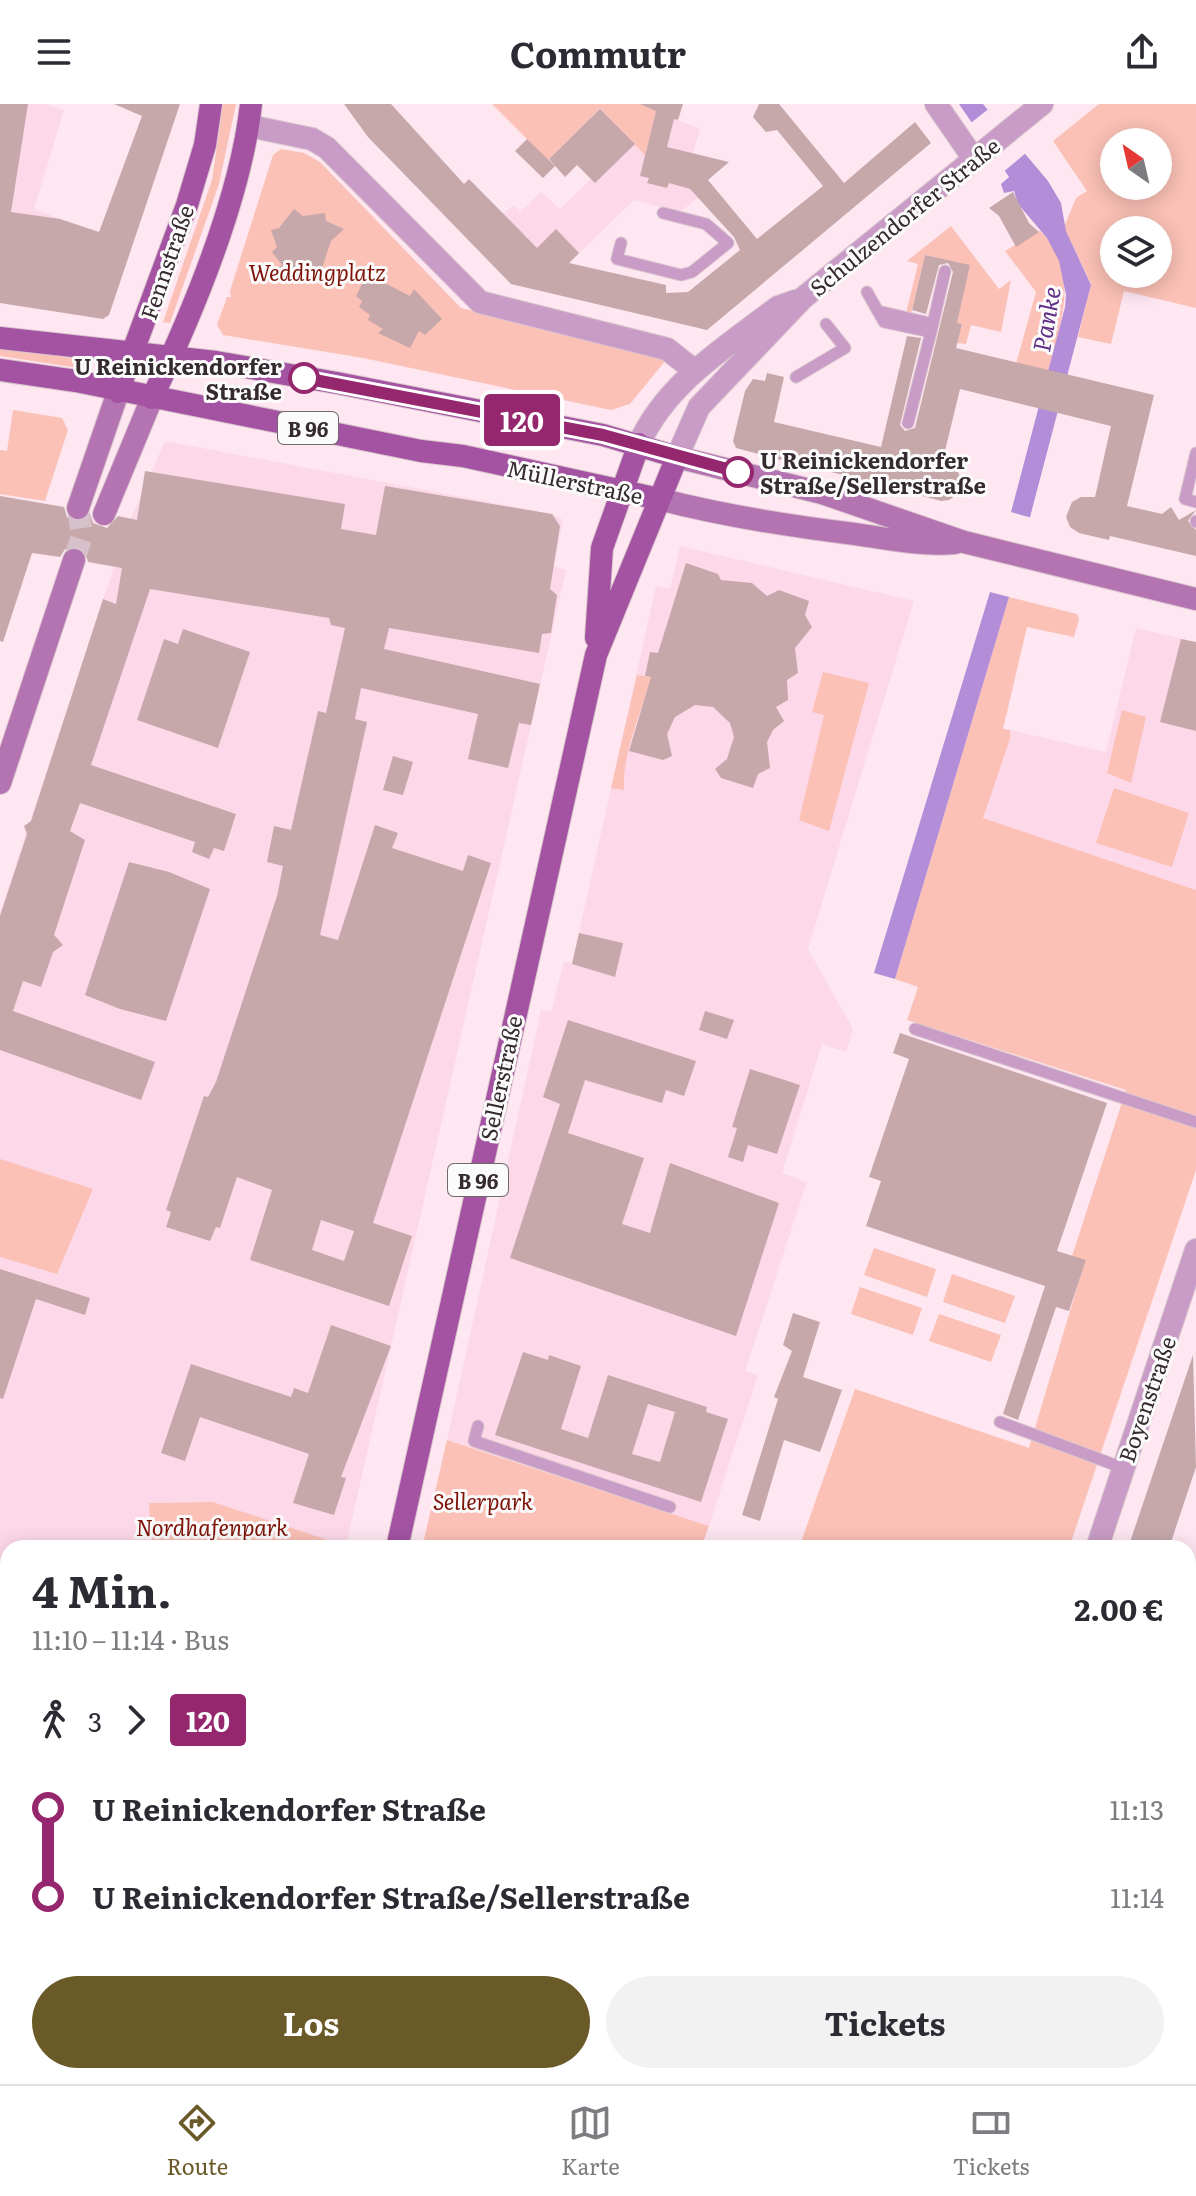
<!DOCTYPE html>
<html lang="de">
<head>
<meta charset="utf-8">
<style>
	:root { --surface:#fff; --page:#f2f2f3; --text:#2b2b33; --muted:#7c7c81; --line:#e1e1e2; --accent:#6a5a28 }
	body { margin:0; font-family:Literata,serif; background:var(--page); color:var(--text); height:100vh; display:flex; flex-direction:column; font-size:30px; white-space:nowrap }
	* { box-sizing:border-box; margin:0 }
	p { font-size:26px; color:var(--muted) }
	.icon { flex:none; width:44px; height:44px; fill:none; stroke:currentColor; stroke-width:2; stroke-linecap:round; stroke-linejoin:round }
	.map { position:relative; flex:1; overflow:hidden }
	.drawer { position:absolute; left:0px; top:1436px; width:1196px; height:544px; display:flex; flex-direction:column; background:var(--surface); border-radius:24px 24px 0 0; box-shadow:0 4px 20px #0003 }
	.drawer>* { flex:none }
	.badge { padding:0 16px; border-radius:6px; font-size:28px; line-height:52px }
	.needle { width:52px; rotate:326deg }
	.controls { position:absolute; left:1100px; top:24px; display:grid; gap:16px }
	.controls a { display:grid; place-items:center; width:72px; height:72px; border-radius:50%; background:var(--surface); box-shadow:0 4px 20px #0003; font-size:40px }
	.map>.badge { position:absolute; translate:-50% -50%; box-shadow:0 0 0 4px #fff }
	.legs { display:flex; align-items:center; gap:12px; height:88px; padding:0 32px; font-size:26px }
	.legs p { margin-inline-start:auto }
	.head { display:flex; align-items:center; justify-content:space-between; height:136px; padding:0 32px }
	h1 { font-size:44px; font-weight:700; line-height:60px }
	.primary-button { display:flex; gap:16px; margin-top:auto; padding:16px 32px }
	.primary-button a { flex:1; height:92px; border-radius:48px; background:var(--accent); color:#fff; font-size:32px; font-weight:700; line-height:92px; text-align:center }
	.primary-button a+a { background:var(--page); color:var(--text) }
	ul { padding:0 32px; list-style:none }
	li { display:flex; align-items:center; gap:28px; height:88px; font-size:30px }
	li i { display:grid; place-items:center; width:12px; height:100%; margin:0 10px; background:currentColor }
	li i::after { content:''; width:20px; height:20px; margin:-10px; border:6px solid; border-radius:50%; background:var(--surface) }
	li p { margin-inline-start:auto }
	li:first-child i { background:linear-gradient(#0000 50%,currentColor 0) }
	li:last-child i { background:linear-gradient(currentColor 50%,#0000 0) }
	header { display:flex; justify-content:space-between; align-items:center; height:104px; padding:0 32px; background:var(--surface); font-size:36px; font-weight:700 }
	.dock { display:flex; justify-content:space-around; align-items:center; height:112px; border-top:2px solid var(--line); background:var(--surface); font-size:22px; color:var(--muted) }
	.dock a { display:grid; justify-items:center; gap:4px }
	.dock .selected { color:var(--accent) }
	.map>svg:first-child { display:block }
	.built { fill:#fdd8e9 }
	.green { fill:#fbc1b6; fill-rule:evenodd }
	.water { fill:#b38dd7 }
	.pier { fill:#fee7f1 }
	.building { fill:#c6a8ab; fill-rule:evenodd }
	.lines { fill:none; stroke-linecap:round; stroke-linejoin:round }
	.secondary-tunnel { stroke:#d6c1ca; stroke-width:22; stroke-dasharray:22 11; stroke-linecap:butt }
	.service-casing { stroke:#dac5ce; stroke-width:13 }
	.minor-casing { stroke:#dac5ce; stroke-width:24 }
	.secondary-casing { stroke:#dac5ce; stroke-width:24 }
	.primary-casing { stroke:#dac5ce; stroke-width:24 }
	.service { stroke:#c89cc6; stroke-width:11 }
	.minor { stroke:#c89cc6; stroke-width:22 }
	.secondary { stroke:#b473b1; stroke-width:22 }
	.primary { stroke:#a353a2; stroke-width:22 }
	.line-1-casing { stroke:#fff; stroke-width:18 }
	.line-1 { stroke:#95276e; stroke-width:12 }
	.stop-1-dot { fill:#fff; stroke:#95276e; stroke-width:4 }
	.labels { text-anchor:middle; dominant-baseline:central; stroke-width:6; stroke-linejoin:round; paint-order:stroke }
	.shield { fill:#fbfbfb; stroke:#70696c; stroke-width:2 }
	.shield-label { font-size:20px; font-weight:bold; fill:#352a2f }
	.street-label { font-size:22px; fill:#352a2f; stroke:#fbfbfb }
	.park-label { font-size:22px; font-style:italic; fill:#7d1207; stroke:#fbfbfb }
	.stop-label { font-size:22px; font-weight:bold; fill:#352a2f; stroke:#fbfbfb; text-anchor:end }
	.water-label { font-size:24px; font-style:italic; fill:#602f85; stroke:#fbfbfb }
</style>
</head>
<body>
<header><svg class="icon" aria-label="menu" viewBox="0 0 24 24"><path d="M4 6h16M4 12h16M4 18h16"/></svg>Commutr<svg class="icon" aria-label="share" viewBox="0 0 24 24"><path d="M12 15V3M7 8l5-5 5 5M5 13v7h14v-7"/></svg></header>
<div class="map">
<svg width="1196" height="1980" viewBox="0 0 1196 1980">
	<rect width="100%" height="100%" fill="#fee7f1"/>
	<path class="built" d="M0,0H45L64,6L34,105L60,115L45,206L0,199Z
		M600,5L656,7L700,25L685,78L698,94L680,108L634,96L566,162L559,191L511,180L467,135L490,112L496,117L513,101L520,108L541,88L560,105L591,75L561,44Z
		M165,337L552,410L563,416L554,462L566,466L346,1442L213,1398L150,1399L152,1444H8V1545L0,1546V809L126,426Z
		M680,442L914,497L808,845L853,925L846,948L822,940L782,1069L807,1078L745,1267L758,1271L709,1422L447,1336L541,906L551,908L564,857L572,859L656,482L670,485Z
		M1136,524L1196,538V786L982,714L1010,635V626L1106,648Z"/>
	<path class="green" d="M223,0H236L219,80L170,219L163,218L212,76Z
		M492,0H658L645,51L600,5L548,56Z
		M1099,0H1196V204L1124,187L1111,240L1078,233L1091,180L1064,123L1076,94L1087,87L1053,37ZM1114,38H1158V82H1114ZM1114,126H1158V170H1114Z
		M281,45L304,49L320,58L461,204L664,251L666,256L630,300L611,306L363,254L223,231L217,221L227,193H231L230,187L273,51Z
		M951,122L999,185L1011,176L1001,228L971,221L966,240L957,239L962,220L957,219L969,162L925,151L911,210L906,209L918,160L907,157Z
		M1040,127C1082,165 1060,222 1048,268L1016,260L1036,188L1005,147Z
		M0,243L88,257L85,265L0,252Z
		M13,306L62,314L68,326L45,397L0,390V346L7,347Z
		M1009,493L1077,510L1079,515L1074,533L1027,523L1003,625L1010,626V635L983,714L1196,786V1066L1069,1444H799L855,1285L1029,1344L1085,1157L1072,1152L1126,986L907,916L918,883L895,875Z
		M823,568L869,579L829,727L799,716L824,611L812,608Z
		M637,571L655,574L650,577C640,612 622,649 624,686L611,684Z
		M1122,606L1146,613L1131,679L1107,669Z
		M1114,684L1189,709L1172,763L1096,739Z
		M0,1055L93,1085L57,1170L0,1153Z
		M874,1144L936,1165L927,1193L864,1171Z
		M952,1170L1015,1192L1005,1219L943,1198Z
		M860,1183L922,1204L913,1231L851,1210Z
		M939,1210L1001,1231L991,1258L929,1237Z
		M447,1336L709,1422L701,1444H422Z
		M213,1398L346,1442V1444H152L149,1399Z
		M8,1545V1685H0V1546Z
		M1188,1904L1196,1908V1980H1141L1123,1972H1188Z"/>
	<path class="water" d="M959,0H983L1048,77L1061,99L1066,127L1091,181L1009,493L895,875L874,869L990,488L1065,203L1066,191L1059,157L1047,134L1018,100L1014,87L1004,89L1001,80L1009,73Z
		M0,1685H8V1972H497L487,1980H0Z
		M835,1972H1123L1141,1980H854Z"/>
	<path class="pier" d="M991,3L1026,49L1002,69L967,22Z
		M1007,407L1032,414L1013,494L986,487Z"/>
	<path class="building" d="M0,0H28L11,108L60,115L99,128L142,12L114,0H180L109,211L103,215L0,199Z
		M344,0H391L464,80L469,75L537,144L556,125L579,149L569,159L666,181V189L688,188L740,146L734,133L690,85L669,79L667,84L647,79L649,74L640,72L656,7L640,0H683L678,16L674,15L667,43L729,58L708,76L757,135L823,82L777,26L766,28L753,13L759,0H779L844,79L915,18L931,39L707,226L511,180L368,33Z
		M600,5L635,40L595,79L577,61L565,73L549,55Z
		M527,35L555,62L543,74L515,47Z
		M1013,88L1029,119L1039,128L1016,143L999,112L989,104Z
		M294,105L303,112L325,109L326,117L344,125L331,137L321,167L324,172L311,180L288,177L277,164L282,161L272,148L277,143L271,126L279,124Z
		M925,151L970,161L957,219L962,220L956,244L1154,291L1127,402L1162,410L1171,403L1179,416L1196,406L1188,417L1196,426V452L1110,432L1109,436L1079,429L1070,423L1066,413L1072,398L1081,393H1095L1111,322L960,285L943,355L957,364L962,380L958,390L949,396L941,397L889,383L884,370L872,378L831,368L824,358L815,365L736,344L733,337L745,287L753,275L765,277L767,269L784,273L774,318L881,343L907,232L921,234L900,321L905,327L915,324L953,168L948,159L939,161L926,210L912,206Z
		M367,170L410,192L414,185L442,215L425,231L419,227L410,244L378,229L383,225L368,216L370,211L359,203L362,197L356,192Z
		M145,367L345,400L341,425L376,431L385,382L552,410L560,422L550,485L557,491L551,529L542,530L539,549L389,524L384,545L540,580L531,621L519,619L508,664L468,655L478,610L361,584L355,615L367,618L320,831L338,836L375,721L398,729L392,744L463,767L468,751L491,759L373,1119L412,1132L389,1202L250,1156L272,1086L237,1073L220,1124L216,1123L210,1137L166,1123L171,1108L166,1106L204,992L208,993L216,978L277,792L283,762L267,758L274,722L291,726L318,607L326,609L345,524L331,521L329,514L150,485L91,661L236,710L224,747L214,744L209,755L192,748L195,738L80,699L70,727L85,736L54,831L63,841L53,848L41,883L23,877L13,907L155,958L141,996L0,946V812L27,730L24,722L31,717L103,495L116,500L122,464L88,458L85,447L78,443L65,445L60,453L32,449L3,538L0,537V392L64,403L67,413L74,417L81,418L90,410L93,419L107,424L118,412L137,416ZM321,1116L354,1127L344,1157L312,1146Z
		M686,459L718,470L721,476L752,479L767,492L779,486L809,497L805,511L812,523L795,544L798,569L787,576L788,596L776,603L784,617L773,626L767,638L770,664L758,670L753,684L721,674L715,665L727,655L734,633L730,619L713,603L695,601L675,613L667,630L672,652L663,656L629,647L651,573L645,572L650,548L658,549Z
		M183,525L250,548L218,644L137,616L164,535L178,540Z
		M1181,535L1196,538V627L1160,618Z
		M393,652L413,658L403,691L383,686Z
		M129,758L169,768L210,785L166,917L120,905L85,891Z
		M579,829L623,839L615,873L572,860Z
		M705,907L734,916L727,935L699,926Z
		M568,916L696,957L684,992L666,986L662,999L585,976L568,1029L644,1054L622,1120L650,1129L670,1059L779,1099L736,1232L510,1154L560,1000L543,993Z
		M900,929L1107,999L1057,1147L1086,1156L1069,1207L1056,1203L1018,1316L1003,1310L1045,1182L866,1122L881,1077L869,1073L909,955L893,949Z
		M750,965L800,981L777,1050L748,1041L743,1058L728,1053L737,1024L732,1023Z
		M0,1165L90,1194L85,1211L36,1195L3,1295L0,1294Z
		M793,1209L820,1218L803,1273L842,1286L820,1348L784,1336L760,1417L742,1411L778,1295L774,1293L792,1247L783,1241Z
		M331,1221L391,1242L341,1373L346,1374L334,1411L293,1399L309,1350L200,1313L185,1357L161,1349L191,1260L291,1293L294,1284L308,1289Z
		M523,1248L548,1256L549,1251L581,1262L561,1325L588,1334L608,1271L707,1303L706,1308L728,1315L701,1398L495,1331ZM648,1300L675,1308L660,1358L632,1350Z
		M1193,1251L1196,1363L1169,1444H1128Z"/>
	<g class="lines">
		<path class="secondary-tunnel" d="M74,456L82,432L78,404"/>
		<g class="service-casing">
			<path id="service" d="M621,139L617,155L681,171L692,168L728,139L706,120L663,109
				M867,188L884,218L931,228L945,167
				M878,207L925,218
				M796,273L845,244L826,220
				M908,319L931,228
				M1196,349L1185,395L1196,398
				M1196,418V417
				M915,925L1196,1018
				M1000,1318L1123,1364
				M478,1322L474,1337L670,1403
				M1188,1694L1196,1697
				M1188,1861L1196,1864"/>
		</g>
		<g class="minor-casing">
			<path id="minor" d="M936,0L974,55
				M249,22L312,35L327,44L480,198L667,245L695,267
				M639,340C666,279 726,243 778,203L795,197
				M677,353L699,303L803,194L1042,0
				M1097,1444L1196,1146
				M1188,1634L1196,1637"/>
		</g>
		<g class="secondary-casing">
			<path id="secondary" d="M677,353L822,389L964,438L1196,495
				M659,395C724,412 789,422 855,430C888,435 922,442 955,439
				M78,404L118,288
				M104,410L152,294
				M0,679L74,456"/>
		</g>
		<g class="primary-casing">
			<path id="primary" d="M0,234L216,258L337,279L603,331L677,353L596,551L397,1444
				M0,266L76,277L421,347L463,352L659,395
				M118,288L187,101L205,41L211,0
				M152,294C192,210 241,92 251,0
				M596,534L602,444L639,340
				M274,1980L276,1972"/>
		</g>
		<use href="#service" class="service"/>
		<use href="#minor" class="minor"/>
		<use href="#secondary" class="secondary"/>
		<use href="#primary" class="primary"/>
	</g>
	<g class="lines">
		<g class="line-1-casing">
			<path id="line-1" d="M304,274L603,331L738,368"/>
		</g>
		<use href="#line-1" class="line-1"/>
	</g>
	<g class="stop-1-dot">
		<circle cx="304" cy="274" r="14"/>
		<circle cx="738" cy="368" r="14"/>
	</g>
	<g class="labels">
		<g class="shield">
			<rect x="278" y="308" width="60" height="32" rx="6"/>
			<rect x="448" y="1060" width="60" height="32" rx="6"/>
		</g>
		<g class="shield-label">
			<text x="308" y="324">B 96</text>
			<text x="478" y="1076">B 96</text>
		</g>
		<g class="street-label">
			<text transform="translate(904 112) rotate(-39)">Schulzendorfer Straße</text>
			<text transform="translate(166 158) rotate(-71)">Fennstraße</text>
			<text transform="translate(575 377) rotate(12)">Müllerstraße</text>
			<text transform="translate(500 974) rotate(-78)">Sellerstraße</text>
			<text transform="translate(1146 1295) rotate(-71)">Boyenstraße</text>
		</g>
		<g class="park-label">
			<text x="317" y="167">Weddingplatz</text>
			<text x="483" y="1396">Sellerpark</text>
			<text x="212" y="1422">Nordhafenpark</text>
		</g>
		<g class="stop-label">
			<text x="282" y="261">U Reinickendorfer<tspan x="282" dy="25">Straße</tspan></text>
			<text x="760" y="355" text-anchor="start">U Reinickendorfer<tspan x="760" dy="25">Straße/Sellerstraße</tspan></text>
		</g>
		<g class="water-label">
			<text transform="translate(1045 215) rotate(-80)">Panke</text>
		</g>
	</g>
</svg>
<div class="controls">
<a><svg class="needle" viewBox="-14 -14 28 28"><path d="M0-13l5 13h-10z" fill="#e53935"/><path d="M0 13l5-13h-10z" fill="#7c7c81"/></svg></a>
<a><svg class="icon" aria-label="layers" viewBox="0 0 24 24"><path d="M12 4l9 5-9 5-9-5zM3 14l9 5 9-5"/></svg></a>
</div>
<b class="badge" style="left:522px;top:316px;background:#95276e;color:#fff">120</b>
<section class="drawer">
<div class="head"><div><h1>4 Min.</h1><p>11:10 – 11:14 · Bus</p></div><b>2.00 €</b></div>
<div class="legs"><svg class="icon" aria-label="walk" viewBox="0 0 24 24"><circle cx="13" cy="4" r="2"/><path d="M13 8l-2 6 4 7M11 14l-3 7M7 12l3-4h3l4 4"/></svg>3<svg class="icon" aria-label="forward" viewBox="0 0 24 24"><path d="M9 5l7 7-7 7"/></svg><b class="badge" style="background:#95276e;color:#fff">120</b></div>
<ul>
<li><i style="color:#95276e"></i><b>U Reinickendorfer Straße</b><p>11:13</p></li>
<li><i style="color:#95276e"></i><b>U Reinickendorfer Straße/Sellerstraße</b><p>11:14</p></li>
</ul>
<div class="primary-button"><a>Los</a><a>Tickets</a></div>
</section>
</div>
<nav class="dock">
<a class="selected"><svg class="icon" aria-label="directions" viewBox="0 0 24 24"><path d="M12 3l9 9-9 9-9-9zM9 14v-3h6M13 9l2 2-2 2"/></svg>Route</a>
<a><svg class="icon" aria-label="map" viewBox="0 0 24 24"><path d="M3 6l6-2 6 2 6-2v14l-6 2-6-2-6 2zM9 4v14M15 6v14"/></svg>Karte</a>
<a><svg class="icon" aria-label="tickets" viewBox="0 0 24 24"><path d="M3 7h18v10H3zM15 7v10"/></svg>Tickets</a>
</nav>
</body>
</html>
